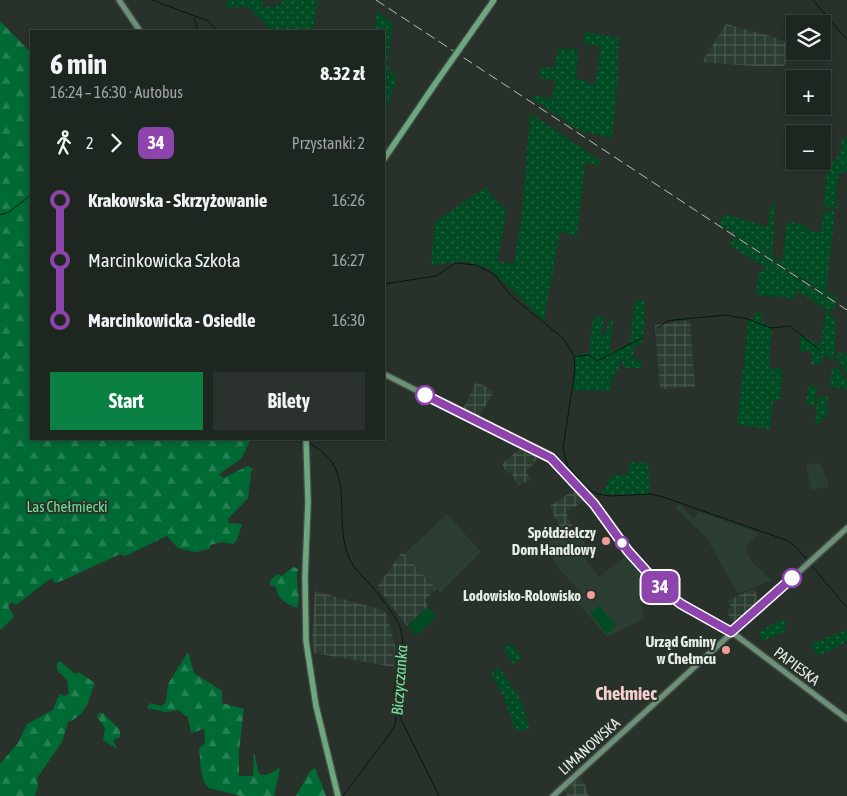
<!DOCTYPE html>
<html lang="pl">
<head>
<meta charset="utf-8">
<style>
	:root { --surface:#1e2620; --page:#2b322d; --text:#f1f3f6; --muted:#a1a5a5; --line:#3c433e; --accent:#0b8043 }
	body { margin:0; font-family:"Asap Condensed",sans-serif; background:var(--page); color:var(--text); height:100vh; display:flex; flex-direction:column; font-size:19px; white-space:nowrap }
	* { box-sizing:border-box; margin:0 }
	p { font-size:16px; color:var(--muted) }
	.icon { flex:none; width:28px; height:28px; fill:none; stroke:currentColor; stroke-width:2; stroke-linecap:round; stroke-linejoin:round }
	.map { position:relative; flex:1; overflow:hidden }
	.panel { position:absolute; left:30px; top:30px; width:355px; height:410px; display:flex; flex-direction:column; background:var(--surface); border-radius:0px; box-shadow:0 2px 8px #0003,0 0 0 1px var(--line) }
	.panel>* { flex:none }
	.badge { padding:0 10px; border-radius:8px; font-size:18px; line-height:32px }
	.tools { position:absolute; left:786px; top:15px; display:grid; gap:10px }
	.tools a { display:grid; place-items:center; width:45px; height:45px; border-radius:0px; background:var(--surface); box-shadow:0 2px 8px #0003,0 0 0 1px var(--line); font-size:25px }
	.map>.badge { position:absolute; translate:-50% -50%; box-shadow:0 0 0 2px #fff }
	.legs { display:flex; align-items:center; gap:8px; height:55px; padding:0 20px; font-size:16px }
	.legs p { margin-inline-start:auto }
	.summary { display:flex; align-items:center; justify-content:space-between; height:85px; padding:0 20px }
	h1 { font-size:28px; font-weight:700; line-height:38px }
	.cta { display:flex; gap:10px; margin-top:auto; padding:10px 20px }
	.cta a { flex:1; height:58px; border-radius:0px; background:var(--accent); color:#fff; font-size:20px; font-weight:700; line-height:58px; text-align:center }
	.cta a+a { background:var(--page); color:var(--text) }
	ul { padding:0 20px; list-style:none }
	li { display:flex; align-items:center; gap:18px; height:60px; font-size:19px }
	li i { display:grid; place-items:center; width:8px; height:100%; margin:0 6px; background:currentColor }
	li i::after { content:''; width:12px; height:12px; margin:-6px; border:4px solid; border-radius:50%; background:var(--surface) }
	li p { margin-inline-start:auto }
	li:first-child i { background:linear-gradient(#0000 50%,currentColor 0) }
	li:last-child i { background:linear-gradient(currentColor 50%,#0000 0) }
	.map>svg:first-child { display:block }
	.built { fill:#2c3d31 }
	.industrial { fill:url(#industrial-grid) }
	.grass { fill:url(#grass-dots) }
	.forest { fill:url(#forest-firs) }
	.park { fill:url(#park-tufts) }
	.pitch { fill:#004b24 }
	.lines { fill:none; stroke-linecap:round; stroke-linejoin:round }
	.stream { stroke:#021b0a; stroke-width:1 }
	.secondary-casing { stroke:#434d46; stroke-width:8 }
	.primary-casing { stroke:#434d46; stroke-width:8 }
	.secondary { stroke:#6d9078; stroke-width:5 }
	.primary { stroke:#6da77f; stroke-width:5.5 }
	.rail { stroke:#b6bdb7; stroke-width:1; stroke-dasharray:10 5; stroke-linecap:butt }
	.primary-bridge-casing { stroke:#434d46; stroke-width:8; stroke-linecap:butt }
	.primary-bridge { stroke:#6da77f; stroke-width:5.5 }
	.line-1-casing { stroke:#fff; stroke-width:11 }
	.line-1 { stroke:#8e44ad; stroke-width:8 }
	.stop-1-dot { fill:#fff; stroke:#8e44ad; stroke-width:2.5 }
	.poi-dot { fill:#f59b9a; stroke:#28322a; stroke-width:2 }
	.labels { text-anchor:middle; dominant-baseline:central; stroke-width:4; stroke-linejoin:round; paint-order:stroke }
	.park-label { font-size:15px; fill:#6fdf94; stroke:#28322a }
	.poi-label { font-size:15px; font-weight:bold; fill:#e6ede7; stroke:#28322a; text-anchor:end }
	.street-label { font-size:15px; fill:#e6ede7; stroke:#28322a }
	.water-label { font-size:16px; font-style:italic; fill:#75e59a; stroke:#28322a }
	.quarter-label { font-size:18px; font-weight:bold; fill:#f4d0cf; stroke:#28322a }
</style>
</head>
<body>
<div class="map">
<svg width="847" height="796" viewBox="0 0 847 796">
	<defs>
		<pattern id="industrial-grid" width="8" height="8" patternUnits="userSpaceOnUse" patternTransform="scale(1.25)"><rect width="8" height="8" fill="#2c3d31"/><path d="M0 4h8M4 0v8" fill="none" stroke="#4b594f"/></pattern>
		<pattern id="grass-dots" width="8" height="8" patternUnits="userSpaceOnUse" patternTransform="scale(1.25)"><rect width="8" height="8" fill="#004b24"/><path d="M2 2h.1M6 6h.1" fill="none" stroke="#256544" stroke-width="1.8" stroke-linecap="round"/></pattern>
		<pattern id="forest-firs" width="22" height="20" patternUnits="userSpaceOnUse" patternTransform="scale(1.25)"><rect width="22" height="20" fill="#006a35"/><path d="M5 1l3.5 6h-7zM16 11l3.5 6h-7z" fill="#258052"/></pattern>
		<pattern id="park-tufts" width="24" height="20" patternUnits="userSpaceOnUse" patternTransform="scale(1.25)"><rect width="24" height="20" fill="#004b24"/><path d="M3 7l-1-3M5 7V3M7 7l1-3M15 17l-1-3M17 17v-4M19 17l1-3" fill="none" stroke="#256544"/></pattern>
	</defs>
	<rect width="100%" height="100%" fill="#28322a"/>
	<path class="built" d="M820,463L828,481V487L811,490L806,464Z
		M679,504L694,518L699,512L759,533L745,548L751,561L772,580L738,594L706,537L675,507Z
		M447,514L481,552L440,593L404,554Z
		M581,527L586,551L582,555L599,577L626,556L656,588L641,604L644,619L607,637L574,598L581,592L558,568L544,543Z"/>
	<path class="industrial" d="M726,24L771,36L794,46L784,66H754L702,62Z
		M690,320L695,387L660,389L655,325Z
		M476,382L494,391L479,417L463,409Z
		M523,446L541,455L526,472L532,480L518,485L511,472L508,474L502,464Z
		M576,489L586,500L566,512L572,526L561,530L550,506Z
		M402,552L436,589L425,600L428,605L407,626L377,587Z
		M754,589L759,601L733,625L727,611L731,607L728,600Z
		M315,591L379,609L386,613L395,646L394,667L314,653L312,636Z
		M581,776L589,796H567L565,790Z"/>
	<path class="grass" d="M228,0H262L264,8L281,4L282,0H318L313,31H272L247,6L230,8L224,5Z
		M377,11L393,24L387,65L396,79L384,117V31H374Z
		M585,32L619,38L618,77L612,138L580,131L532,98L534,95L551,99L556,81L539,78L541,66L554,69L558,49H578L576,78L595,85L601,46L584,44Z
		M530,113L601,161L600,165L585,162L577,237L560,231L544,321L489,268L463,261L431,266L435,222L486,187L495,200L507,210L497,261L514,264L522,214Z
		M842,139H847V172L838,173L835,206L845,208L825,207L823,206L828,166L840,155Z
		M775,203L772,255L782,263L787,222L805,224L808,231L821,232L824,211H835L826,291L835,297L836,292L837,302L720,225L724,214L768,227L771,204L773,205Z
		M735,237L836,304V307L829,310L811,301L812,300L797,291L795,298L801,299L756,295L759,272H763L765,267L730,246Z
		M635,300L645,301L643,342L633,348V359L641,360L642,368H626L622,365V360H620L619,371H616L615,377H611V391L572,390L576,355L589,353L593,318L604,317L601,334H606L608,322L613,319L610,352L630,344Z
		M815,307L830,313L836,321L834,362L824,353L821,365L811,364L812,352L800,351L801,334L820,346L825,316L824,312Z
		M755,312L763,313L762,322L772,328L769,367L782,369L780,400H773L770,429L737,425L748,321L754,319Z
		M837,351L847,355V375L838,362Z
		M832,368L839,369L847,380V389L829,386Z
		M808,386L817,387L815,406L806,404Z
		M818,396L828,397L827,409L830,410L819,424H815Z
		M628,462L648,463L650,494H602L612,475H628Z
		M785,619L786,631L763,641L759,631Z
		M847,630V642L818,656L810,644Z
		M511,643L522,658L513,664L504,650Z
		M499,667L521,700L530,729L517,731L515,729L503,695L491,674Z"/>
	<path class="forest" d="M0,21L31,53V439H251L241,459L219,474L223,478L248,466L253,469L251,472L248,498L228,519L229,523L242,524L237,540L233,544L221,542L210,545V549L195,552L178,548L167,536L125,556L120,554L64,580L55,583L51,578L16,605L12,602L8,606L14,617L0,630Z
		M293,567L298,569C294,583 302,596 297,608C287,604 277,599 276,587L270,585V581L277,574L282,576Z
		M188,652L194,673L222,691V703L244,709L239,751V776H253L254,753L259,774L266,775L280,768L274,796H241L209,788C199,779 201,760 199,748L205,743L204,729L191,733L188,717L178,710L166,712L147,708L150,703L161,706L166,702L168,684Z
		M60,661L75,674L79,672L95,683C88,701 87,715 68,722L62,742L37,778L38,788L34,796H0V764L18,743L27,724L53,710L59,694L65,696L69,693L67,680L57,670V663Z
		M99,713H103L120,730V737L113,740L117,749L103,740L105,728L97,717Z
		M315,768L326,796H296L310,771Z"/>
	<path class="park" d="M427,607L436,616L419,634H415L408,626Z"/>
	<path class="pitch" d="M599,606L616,626L607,634L590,613Z"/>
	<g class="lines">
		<path class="stream" d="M152,0L208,21L218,31
			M813,0L847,40
			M194,18L198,31
			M0,215L9,212L31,195
			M384,284L436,276L456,263L476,265L495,275L510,295L564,339L574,356L575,370L563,448L567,465L571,470L588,489L597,494L611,496L651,494L663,497L786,540L795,546L809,562
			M659,327L668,321L674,320L725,315L748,319L771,328L790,326L820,350
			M575,357L588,355L597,361L642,338
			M293,439L304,442
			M308,443C362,469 329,519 351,562C355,570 362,576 368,582C378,593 388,606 396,619C411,643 395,667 394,692C394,705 398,715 394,728L343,796
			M811,565L847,608
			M397,711L439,796"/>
		<g class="secondary-casing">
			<path id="secondary" d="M119,0L140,31
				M384,374L551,458L594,504L628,551L672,598L737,636L847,719
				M553,796L847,528"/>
		</g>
		<g class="primary-casing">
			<path id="primary" d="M384,159L435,84
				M306,439L308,502L305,577L306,641L316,706L338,796"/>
		</g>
		<use href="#secondary" class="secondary"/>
		<use href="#primary" class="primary"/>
		<path class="rail" d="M376,0L847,310"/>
		<g class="primary-bridge-casing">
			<path id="primary-bridge" d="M435,84L494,0"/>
		</g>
		<use href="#primary-bridge" class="primary-bridge"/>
	</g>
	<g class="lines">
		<g class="line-1-casing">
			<path id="line-1" d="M425,395L551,458L594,504L628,551L664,591L681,604L731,632L792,578"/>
		</g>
		<use href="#line-1" class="line-1"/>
	</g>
	<g class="stop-1-dot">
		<circle cx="425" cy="395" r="9"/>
		<circle cx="622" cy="543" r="6"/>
		<circle cx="792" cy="578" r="9"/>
	</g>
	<g class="poi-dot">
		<circle cx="606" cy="541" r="5"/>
		<circle cx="591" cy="595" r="5"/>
		<circle cx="726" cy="650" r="5"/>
	</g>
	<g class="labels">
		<g class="park-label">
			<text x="67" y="506">Las Chełmiecki</text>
		</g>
		<g class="poi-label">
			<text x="596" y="532">Spółdzielczy<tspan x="596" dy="17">Dom Handlowy</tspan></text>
			<text x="581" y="595">Lodowisko-Rolowisko</text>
			<text x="716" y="641">Urząd Gminy<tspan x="716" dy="17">w Chełmcu</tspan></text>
		</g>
		<g class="street-label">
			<text transform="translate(797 666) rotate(37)">PAPIESKA</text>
			<text transform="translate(589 746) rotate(-42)">LIMANOWSKA</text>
		</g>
		<g class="water-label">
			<text transform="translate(399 680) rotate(-86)">Biczyczanka</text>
		</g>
		<g class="quarter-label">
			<text x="626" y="693">Chełmiec</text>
		</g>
	</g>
</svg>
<div class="tools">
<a><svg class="icon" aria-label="layers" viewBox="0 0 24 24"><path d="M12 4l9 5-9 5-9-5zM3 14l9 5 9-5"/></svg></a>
<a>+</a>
<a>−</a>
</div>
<b class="badge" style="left:660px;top:587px;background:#8e44ad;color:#fff">34</b>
<section class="panel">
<div class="summary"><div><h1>6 min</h1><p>16:24 – 16:30 · Autobus</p></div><b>8.32 zł</b></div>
<div class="legs"><svg class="icon" aria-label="walk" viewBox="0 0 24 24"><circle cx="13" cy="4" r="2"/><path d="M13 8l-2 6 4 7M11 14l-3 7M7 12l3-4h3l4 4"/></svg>2<svg class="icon" aria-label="forward" viewBox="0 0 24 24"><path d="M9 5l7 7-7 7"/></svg><b class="badge" style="background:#8e44ad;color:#fff">34</b><p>Przystanki: 2</p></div>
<ul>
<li><i style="color:#8e44ad"></i><b>Krakowska - Skrzyżowanie</b><p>16:26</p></li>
<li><i style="color:#8e44ad"></i><span>Marcinkowicka Szkoła</span><p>16:27</p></li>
<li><i style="color:#8e44ad"></i><b>Marcinkowicka - Osiedle</b><p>16:30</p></li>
</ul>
<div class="cta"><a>Start</a><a>Bilety</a></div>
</section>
</div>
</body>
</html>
